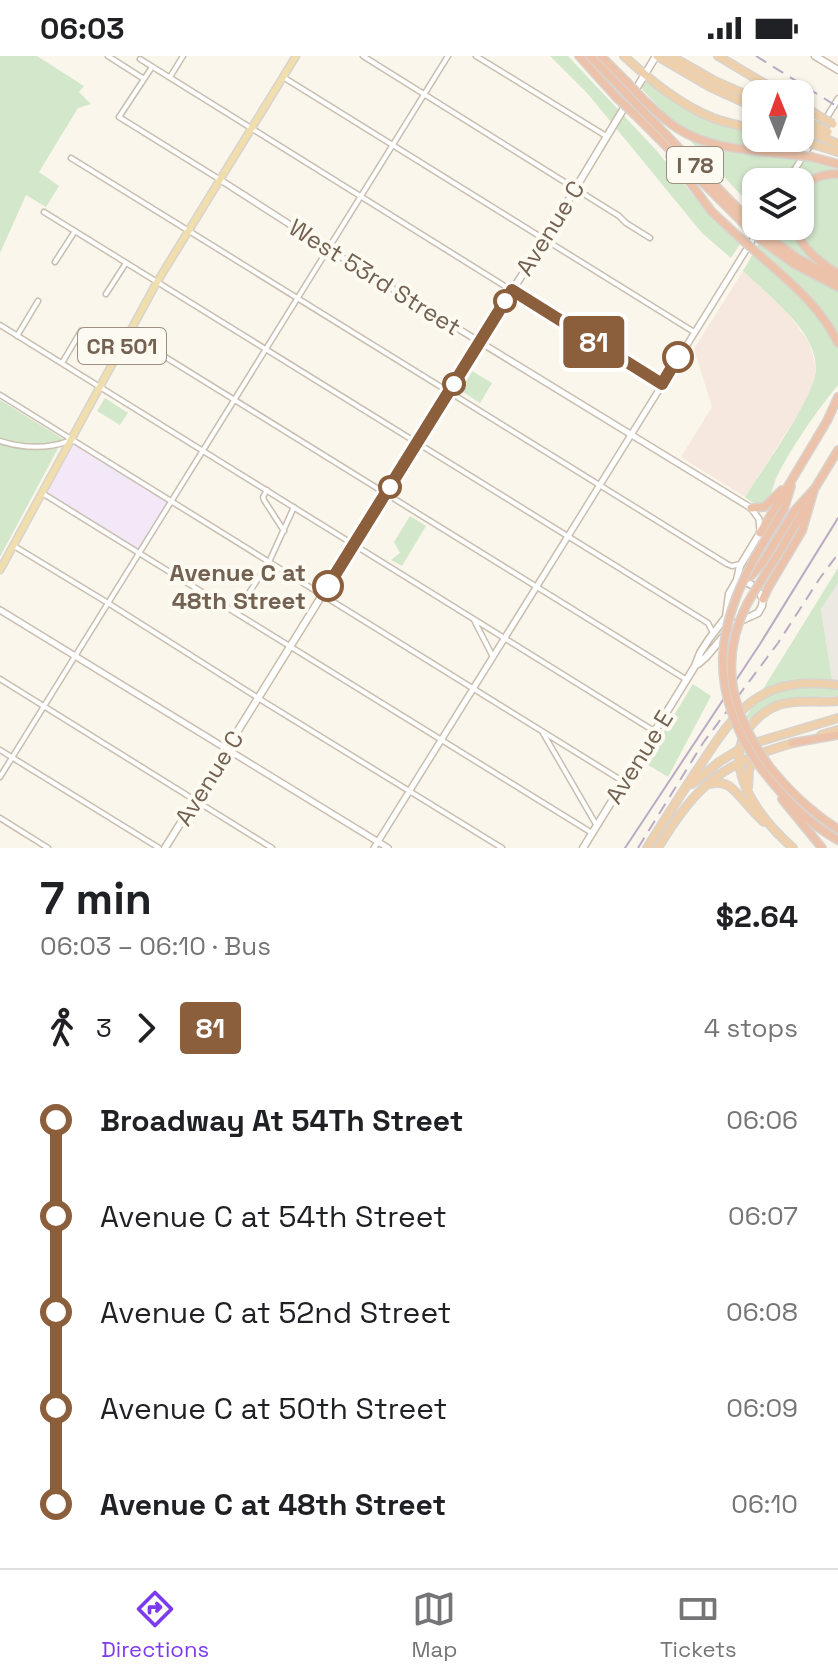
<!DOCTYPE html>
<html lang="en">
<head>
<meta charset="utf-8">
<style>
	:root { --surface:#fff; --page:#f2f2f2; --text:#202124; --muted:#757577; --line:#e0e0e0; --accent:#7c3aed }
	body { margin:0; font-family:"Space Grotesk",sans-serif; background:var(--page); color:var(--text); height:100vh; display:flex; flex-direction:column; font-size:30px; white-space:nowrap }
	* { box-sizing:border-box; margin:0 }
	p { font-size:26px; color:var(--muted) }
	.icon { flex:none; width:44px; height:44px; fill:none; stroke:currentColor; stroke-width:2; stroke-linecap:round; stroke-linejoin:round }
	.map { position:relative; height:792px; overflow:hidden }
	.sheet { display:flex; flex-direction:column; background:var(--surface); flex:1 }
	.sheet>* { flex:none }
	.badge { padding:0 16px; border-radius:6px; font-size:28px; line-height:52px }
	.needle { width:52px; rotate:359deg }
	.controls { position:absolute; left:742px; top:24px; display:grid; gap:16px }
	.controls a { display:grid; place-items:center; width:72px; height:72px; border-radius:16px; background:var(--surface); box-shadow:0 2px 6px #0004; font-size:40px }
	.map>.badge { position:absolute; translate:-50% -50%; box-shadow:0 0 0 4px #fff }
	.legs { display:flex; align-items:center; gap:12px; height:88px; padding:0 40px; font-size:26px }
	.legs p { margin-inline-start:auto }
	.summary { display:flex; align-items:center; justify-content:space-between; height:136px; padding:0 40px }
	h1 { font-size:44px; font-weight:700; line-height:60px }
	ul { padding:0 40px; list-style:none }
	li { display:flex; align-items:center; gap:28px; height:96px; font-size:30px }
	li i { display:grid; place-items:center; width:12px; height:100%; margin:0 10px; background:currentColor }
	li i::after { content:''; width:20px; height:20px; margin:-10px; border:6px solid; border-radius:50%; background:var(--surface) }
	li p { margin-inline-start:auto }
	li:first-child i { background:linear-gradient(#0000 50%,currentColor 0) }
	li:last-child i { background:linear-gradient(currentColor 50%,#0000 0) }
	.status { display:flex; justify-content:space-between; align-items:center; height:56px; padding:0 40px; background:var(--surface); direction:ltr }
	.status svg { height:22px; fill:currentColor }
	.dock { display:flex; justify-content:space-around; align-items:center; height:112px; border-top:2px solid var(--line); background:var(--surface); font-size:22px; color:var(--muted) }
	.dock a { display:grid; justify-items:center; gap:4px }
	.dock .on { color:var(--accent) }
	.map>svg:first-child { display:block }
	.commercial { fill:#f6e8de }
	.industrial { fill:#ece9e3 }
	.education { fill:#f3e8f7 }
	.green { fill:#d3e7cb }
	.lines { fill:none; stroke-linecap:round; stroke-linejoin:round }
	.minor-casing { stroke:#c9beaf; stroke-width:7 }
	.tertiary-casing { stroke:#c9beaf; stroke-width:8 }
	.secondary-casing { stroke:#cabcab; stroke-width:9 }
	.primary-casing { stroke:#d8d3ce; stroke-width:9 }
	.trunk-casing { stroke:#d8d3ce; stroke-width:10 }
	.motorway-casing { stroke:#d8d3ce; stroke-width:10 }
	.minor { stroke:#fff; stroke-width:4 }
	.tertiary { stroke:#fff; stroke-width:5 }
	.secondary { stroke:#fff; stroke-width:6 }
	.primary { stroke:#f0dfad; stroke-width:6 }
	.trunk { stroke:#eed1ac; stroke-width:7 }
	.motorway { stroke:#ecc3aa; stroke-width:7 }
	.tram { stroke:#bbaac4; stroke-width:2 }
	.rail { stroke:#bbaac4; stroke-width:2; stroke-dasharray:12 8; stroke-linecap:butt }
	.trunk-bridge-casing { stroke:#d8d3ce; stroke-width:10; stroke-linecap:butt }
	.motorway-bridge-casing { stroke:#d8d3ce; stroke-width:10; stroke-linecap:butt }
	.trunk-bridge { stroke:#eed1ac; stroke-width:7 }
	.motorway-bridge { stroke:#ecc3aa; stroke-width:7 }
	.line-1-casing { stroke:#fff; stroke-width:18 }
	.line-1 { stroke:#8b5e3c; stroke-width:12 }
	.stop-1-dot { fill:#fff; stroke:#8b5e3c; stroke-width:4 }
	.labels { text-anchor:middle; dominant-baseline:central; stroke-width:8; stroke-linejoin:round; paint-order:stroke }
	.shield { fill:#fdfaf2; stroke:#9c8f81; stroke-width:2 }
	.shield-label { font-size:22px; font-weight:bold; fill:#736151 }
	.street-label { font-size:24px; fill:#736151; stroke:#fdfaf2 }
	.stop-label { font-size:24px; font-weight:bold; fill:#736151; stroke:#fdfaf2; text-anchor:end }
</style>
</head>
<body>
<div class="status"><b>06:03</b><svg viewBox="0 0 49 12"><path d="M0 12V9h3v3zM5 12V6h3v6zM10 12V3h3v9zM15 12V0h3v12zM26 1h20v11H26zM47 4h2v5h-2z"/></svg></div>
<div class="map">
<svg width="838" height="792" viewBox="0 0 838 792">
	<rect width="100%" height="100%" fill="#faf6eb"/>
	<path class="commercial" d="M743,215L786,255L809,286L816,311L813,329L805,347L745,441L681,401L712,351L694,293Z"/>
	<path class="industrial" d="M838,527V625L832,623L821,552Z"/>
	<path class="education" d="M71,384L170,445L138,497L42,437Z"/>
	<path class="green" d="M0,0H37L84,30L79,36L91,48L78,52L39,116L59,130L46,151L26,139L0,197Z
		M550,0H568L656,94L715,166L740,188L731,202L702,177L588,38Z
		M647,25L710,64L756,79V82H764L838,107V329C817,354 792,391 777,420C773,428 772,444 762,447C756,450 750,445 745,441C762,414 816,340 816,312C816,305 813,294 810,288C800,264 762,233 743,215L769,170H800V126H756V155L640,31Z
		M472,315L492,327L480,347L463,336L462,331Z
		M105,342L128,357L120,369L97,355Z
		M0,344L63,383L0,501Z
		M410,460L426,470L402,510L391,504L400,497L394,486Z
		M838,512V527L821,553L832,623L838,625V640L787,642L742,667Z
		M693,628L711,640L668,721L645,707Z"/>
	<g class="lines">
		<g class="minor-casing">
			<path id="minor" d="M108,0L144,23
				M363,0L619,160L626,167L650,182
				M476,0L606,80
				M140,3L662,328
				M152,11L119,61L219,123
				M170,21L183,0
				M283,21L694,276
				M71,102L727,508L732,510L740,508
				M44,156L708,567L713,577
				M55,206L75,175
				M106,238L126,207
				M0,269L654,675
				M128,278L687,624
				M17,280L38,245
				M62,307L81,275
				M0,339L624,726
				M0,385C22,392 47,393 69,385
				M267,434L263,441L264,444L284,475
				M42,437L592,777
				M14,490L108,547L266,647L502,792
				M236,557L269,506L294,451
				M474,564L493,601
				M0,623L272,792
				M543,677L597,770
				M0,694L159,792
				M0,721L448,0
				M0,762L48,792"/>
		</g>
		<g class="tertiary-casing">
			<path id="tertiary" d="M819,74L838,43
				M219,123L328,193L751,452L759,463L760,475
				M787,126L812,86
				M0,554L388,792
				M374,792L756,178"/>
		</g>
		<g class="secondary-casing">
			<path id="secondary" d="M815,0L838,14
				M633,38L656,0
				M698,608L706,601L734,568L758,557L762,550L763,543C759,535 752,526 742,526
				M165,792L480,285L545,183L627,47
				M583,792L695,610L700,597L709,583L726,561L729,538L737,524L740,510L760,477"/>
		</g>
		<g class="primary-casing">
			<path id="primary" d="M0,514L157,226L296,0"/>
		</g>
		<g class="trunk-casing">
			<path id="trunk" d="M624,0C650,24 680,49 713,62C727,67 742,70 756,74
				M657,0L710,31L756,52
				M671,0L715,25L756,43
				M718,0L782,38
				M800,48L819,60
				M800,63L812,68
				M790,82L802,85
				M824,82L838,88
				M819,90L838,96
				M821,679L838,674
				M751,688L838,662
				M692,728L719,706L740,693
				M708,728C716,727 723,726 729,730C739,737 752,756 764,766
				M748,732L749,713L759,699
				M647,792C663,766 680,740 697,714C737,654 758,619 838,629
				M658,792C697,727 724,706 797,686
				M793,792C761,764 718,710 751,669C758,661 766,654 776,650C795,643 818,647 838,645"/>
		</g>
		<g class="motorway-casing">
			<path id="motorway" d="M579,0L616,41
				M590,0L622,33
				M601,0L626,25
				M643,43C654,53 664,64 677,72C710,94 754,94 793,99
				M639,51L751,166
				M634,58L748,172
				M670,100L712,156L741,183
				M812,101L838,108
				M800,135C810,122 822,118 838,118
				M794,170C801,192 819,206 838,218
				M765,178L797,202L838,223
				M761,184L794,208L838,231
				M755,195C786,223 819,248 838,287
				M751,452L764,451L782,434
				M760,477L827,365L838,341
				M763,487L784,453L791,430
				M780,495L805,452
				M743,525L750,521L763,506L795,454L815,432L838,394
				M763,543L768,532L802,475L814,434
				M792,687L838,679
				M769,710C789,735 811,756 838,773
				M763,715C784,742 808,768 838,784
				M782,743L822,792"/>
		</g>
		<use href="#minor" class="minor"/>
		<use href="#tertiary" class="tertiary"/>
		<use href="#secondary" class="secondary"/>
		<use href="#primary" class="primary"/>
		<use href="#trunk" class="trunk"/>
		<use href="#motorway" class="motorway"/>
		<path class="tram" d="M625,792L760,588L838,462"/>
		<path class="rail" d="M756,0L838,51
			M638,792L703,687L778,587L820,522L838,498"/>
		<g class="trunk-bridge-casing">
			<path id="trunk-bridge" d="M819,60L833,68
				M812,68L828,76
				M808,75L824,82
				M802,85L819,90"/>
		</g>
		<g class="motorway-bridge-casing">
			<path id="motorway-bridge" d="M626,25L643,43
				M622,33L639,51
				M616,41L634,58
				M793,99L812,101
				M751,166L765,178
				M748,172L761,184
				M741,183L755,195
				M769,710C733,659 717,608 747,548C757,530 769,513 780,495
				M763,715C705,634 714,570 763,487"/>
		</g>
		<use href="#trunk-bridge" class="trunk-bridge"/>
		<use href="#motorway-bridge" class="motorway-bridge"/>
	</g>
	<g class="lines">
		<g class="line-1-casing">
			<path id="line-1" d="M328,530L512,234L662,328L678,301"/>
		</g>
		<use href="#line-1" class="line-1"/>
	</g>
	<g class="stop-1-dot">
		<circle cx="505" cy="245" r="10"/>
		<circle cx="678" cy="301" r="14"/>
		<circle cx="454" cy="328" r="10"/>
		<circle cx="390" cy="431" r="10"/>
		<circle cx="328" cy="530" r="14"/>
	</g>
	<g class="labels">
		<g class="shield">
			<rect x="667" y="91" width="56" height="36" rx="6"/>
			<rect x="78" y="272" width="88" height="36" rx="6"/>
		</g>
		<g class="shield-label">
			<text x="695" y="109">I 78</text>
			<text x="122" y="290">CR 501</text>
		</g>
		<g class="street-label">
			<text transform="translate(550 172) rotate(-58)">Avenue C</text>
			<text transform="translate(375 221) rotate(32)">West 53rd Street</text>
			<text transform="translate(639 701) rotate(-58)">Avenue E</text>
			<text transform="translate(209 722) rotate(-58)">Avenue C</text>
		</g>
		<g class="stop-label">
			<text x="306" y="516">Avenue C at<tspan x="306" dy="28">48th Street</tspan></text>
		</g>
	</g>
</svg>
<div class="controls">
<a><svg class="needle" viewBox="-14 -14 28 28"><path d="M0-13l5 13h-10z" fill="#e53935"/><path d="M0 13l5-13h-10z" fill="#757577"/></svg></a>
<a><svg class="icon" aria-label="layers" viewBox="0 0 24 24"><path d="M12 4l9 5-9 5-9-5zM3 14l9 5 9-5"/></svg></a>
</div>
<b class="badge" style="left:594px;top:286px;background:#8b5e3c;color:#fff">81</b>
</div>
<section class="sheet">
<div class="summary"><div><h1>7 min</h1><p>06:03 – 06:10 · Bus</p></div><b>$2.64</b></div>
<div class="legs"><svg class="icon" aria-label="walk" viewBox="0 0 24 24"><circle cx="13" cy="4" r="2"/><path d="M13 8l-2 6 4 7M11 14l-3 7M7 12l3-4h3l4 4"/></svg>3<svg class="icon" aria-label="forward" viewBox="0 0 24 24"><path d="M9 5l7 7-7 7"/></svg><b class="badge" style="background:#8b5e3c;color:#fff">81</b><p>4 stops</p></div>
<ul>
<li><i style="color:#8b5e3c"></i><b>Broadway At 54Th Street</b><p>06:06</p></li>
<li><i style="color:#8b5e3c"></i><span>Avenue C at 54th Street</span><p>06:07</p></li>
<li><i style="color:#8b5e3c"></i><span>Avenue C at 52nd Street</span><p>06:08</p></li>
<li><i style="color:#8b5e3c"></i><span>Avenue C at 50th Street</span><p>06:09</p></li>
<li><i style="color:#8b5e3c"></i><b>Avenue C at 48th Street</b><p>06:10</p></li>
</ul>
</section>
<nav class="dock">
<a class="on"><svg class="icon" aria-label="directions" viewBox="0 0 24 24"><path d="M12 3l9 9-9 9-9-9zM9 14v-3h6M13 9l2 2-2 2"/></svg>Directions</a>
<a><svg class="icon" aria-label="map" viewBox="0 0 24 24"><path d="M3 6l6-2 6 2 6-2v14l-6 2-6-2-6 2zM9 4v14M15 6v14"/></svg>Map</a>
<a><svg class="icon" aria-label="tickets" viewBox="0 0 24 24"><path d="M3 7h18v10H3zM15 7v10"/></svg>Tickets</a>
</nav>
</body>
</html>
